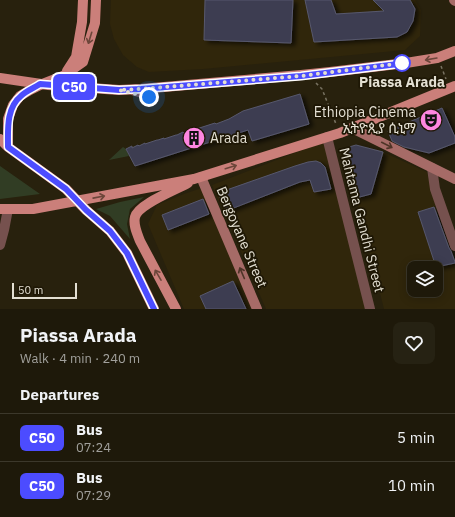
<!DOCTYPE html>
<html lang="en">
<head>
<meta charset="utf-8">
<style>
	:root { --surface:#1e190a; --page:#262213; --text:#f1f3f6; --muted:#a1a09c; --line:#3c382b }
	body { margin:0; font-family:"IBM Plex Sans","Noto Sans Ethiopic",sans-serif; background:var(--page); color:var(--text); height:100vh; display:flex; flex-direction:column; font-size:15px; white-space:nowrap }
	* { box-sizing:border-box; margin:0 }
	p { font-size:13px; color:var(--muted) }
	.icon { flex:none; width:22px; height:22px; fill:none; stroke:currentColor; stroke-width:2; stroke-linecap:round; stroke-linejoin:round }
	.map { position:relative; height:309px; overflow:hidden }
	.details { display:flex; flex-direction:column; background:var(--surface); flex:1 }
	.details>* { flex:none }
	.badge { padding:0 8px; border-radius:6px; font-size:14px; line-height:26px }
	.controls { position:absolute; left:407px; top:261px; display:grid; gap:8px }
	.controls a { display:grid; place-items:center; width:36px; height:36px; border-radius:8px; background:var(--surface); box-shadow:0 2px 10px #0003,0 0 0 1px var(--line); font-size:20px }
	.scale { position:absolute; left:12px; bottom:10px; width:65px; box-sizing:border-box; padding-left:4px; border:2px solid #e3dfd2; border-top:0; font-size:11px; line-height:14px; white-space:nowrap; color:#e3dfd2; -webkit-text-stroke:3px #1e1705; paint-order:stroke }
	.you { position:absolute; width:20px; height:20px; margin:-10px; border:3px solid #fff; border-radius:50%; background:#1a73e8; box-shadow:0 0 0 6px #1a73e833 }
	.map>.badge { position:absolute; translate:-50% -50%; box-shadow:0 0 0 2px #fff }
	h2 { padding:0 20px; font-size:15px; line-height:36px }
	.round { display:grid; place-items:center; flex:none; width:42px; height:42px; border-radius:8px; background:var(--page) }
	.overview { display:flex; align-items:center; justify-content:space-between; height:68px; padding:0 20px }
	h1 { font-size:19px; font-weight:700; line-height:30px }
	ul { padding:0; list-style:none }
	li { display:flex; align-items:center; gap:12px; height:48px; padding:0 20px; border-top:1px solid var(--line) }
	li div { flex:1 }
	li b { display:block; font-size:15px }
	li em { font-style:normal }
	li .badge { min-width:44px; font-weight:700; text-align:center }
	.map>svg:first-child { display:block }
	.built { fill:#30260b; fill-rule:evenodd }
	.green { fill:#313d24 }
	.building { fill:#3d3d51; stroke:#57586d; filter:url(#shadow) }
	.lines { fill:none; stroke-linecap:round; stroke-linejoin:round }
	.path { stroke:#787261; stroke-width:1.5; stroke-dasharray:3 3; stroke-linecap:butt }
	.service { stroke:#76514e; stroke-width:5 }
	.minor { stroke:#76514e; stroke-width:10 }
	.tertiary { stroke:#76514e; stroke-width:10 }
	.secondary { stroke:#a66b67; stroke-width:10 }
	.primary { stroke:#cb7f7a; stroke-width:10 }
	.oneway { stroke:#6c463a }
	.oneway2 { stroke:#4e3427 }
	.line-casing { stroke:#fff; stroke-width:9 }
	.line { stroke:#4c4cff; stroke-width:6 }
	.walk { stroke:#e3dfd2; stroke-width:4; stroke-dasharray:0 7.2 }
	.stop-dot { fill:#fff; stroke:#4c4cff; stroke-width:2 }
	.labels { text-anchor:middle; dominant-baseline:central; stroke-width:3.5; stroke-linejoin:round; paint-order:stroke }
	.stop-label { font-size:14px; font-weight:bold; fill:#e3dfd2; stroke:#1e1705 }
	.poi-label { font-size:14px; fill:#e3dfd2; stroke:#1e1705; text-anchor:end }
	.street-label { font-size:14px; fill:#e3dfd2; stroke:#1e1705 }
</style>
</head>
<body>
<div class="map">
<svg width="455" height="309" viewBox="0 0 455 309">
	<defs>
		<filter id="shadow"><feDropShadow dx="4" dy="2.5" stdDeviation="2" flood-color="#0009"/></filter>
	</defs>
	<rect width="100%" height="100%" fill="#28210d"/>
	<path class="built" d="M111,0H415L421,10L420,36L405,50L203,69L149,72L137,67L123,55L114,39L110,24Z
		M328,140L369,309H266L212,185Z
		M383,152L427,172L436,206L418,212L436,266L455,263V309H384L356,198L371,194ZM414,268H436V290H414Z
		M205,187L259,309H184L148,224L157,205L184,194Z"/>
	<path class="green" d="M123,147L126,149L129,156L109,160Z
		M0,166L40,194L0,199Z
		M144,197L130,209L127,224L130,239L110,216L96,209L120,202Z"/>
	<path class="building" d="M205,0H293L291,43L204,40Z
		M305,0H331L336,14L384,11L373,0H410L415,9L413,21L407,32L397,37L314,42Z
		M300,94L309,124L252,141L248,130L135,166L126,149L132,146V148L138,145L139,146L145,143V144L157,140H158L164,138V139L176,135H177L183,132L184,133L190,131L215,123L216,124L229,119L243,111Z
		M442,108L455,137V143L429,153L404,147L392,141L388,131Z
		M356,145L383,152L371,194L356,198L345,161V152L349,147Z
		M316,161L321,163L325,167L331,189L314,192L310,180L300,182L226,211L218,193L295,166L308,162Z
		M203,199L209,214L168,230L162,215Z
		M434,207L449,248L451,251L455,262V263L436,267L418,212Z
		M233,281L246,309H206L200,296Z"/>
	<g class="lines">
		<path class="path" d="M441,66L446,79
			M316,83L322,89L336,124"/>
		<path class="service" d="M133,93L149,97"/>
		<path class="minor" d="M0,245L4,230L8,209"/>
		<path class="tertiary" d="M327,137L370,309
			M432,168L435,189L455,246"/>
		<path class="secondary" d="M454,0L455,1
			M352,128L455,179
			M201,177L257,309"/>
		<path class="primary" d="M67,71L76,57L82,22L83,0
			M0,78L48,85L119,90L141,89L301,75L330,72L406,63L437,58L455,51
			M0,139L8,147L66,189L86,210L110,231L127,253L154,309
			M8,147V119L13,105L20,96L30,90L40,85L63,76L83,62L95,23L96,0
			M0,209H33L194,179L340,133L455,86
			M176,309L140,241C137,233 133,225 135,217C138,204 176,190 188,183"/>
	</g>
	<defs><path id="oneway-shaft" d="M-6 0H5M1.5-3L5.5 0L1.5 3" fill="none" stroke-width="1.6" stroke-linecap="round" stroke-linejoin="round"/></defs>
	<g class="oneway">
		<use href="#oneway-shaft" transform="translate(90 38) rotate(107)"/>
		<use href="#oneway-shaft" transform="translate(431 59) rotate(170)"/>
		<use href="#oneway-shaft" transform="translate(231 167) rotate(-17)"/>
		<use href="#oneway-shaft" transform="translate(99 197) rotate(-11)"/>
		<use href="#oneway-shaft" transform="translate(158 275) rotate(-120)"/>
	</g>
	<g class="oneway2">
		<use href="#oneway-shaft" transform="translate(387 145) rotate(27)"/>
		<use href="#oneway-shaft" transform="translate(242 273) rotate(-113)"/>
	</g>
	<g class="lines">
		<g class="line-casing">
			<path id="line" d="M154,309L127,253L110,231L86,210L66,189L8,147C8,130 6,108 21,96C26,91 34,88 40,84L119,90L141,89L301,76L406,63"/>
		</g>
		<use href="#line" class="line"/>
		<path class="walk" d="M149,97L119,90L141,89L301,76L402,63"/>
	</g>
	<defs>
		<g id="theatre-disc" transform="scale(1.15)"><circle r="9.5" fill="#fe86e0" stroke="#1e1705"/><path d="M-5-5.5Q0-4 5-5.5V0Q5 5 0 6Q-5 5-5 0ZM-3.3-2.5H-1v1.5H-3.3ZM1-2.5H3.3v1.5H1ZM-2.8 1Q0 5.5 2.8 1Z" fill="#111"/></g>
		<g id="building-disc" transform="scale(1.15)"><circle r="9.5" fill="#fe86e0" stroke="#1e1705"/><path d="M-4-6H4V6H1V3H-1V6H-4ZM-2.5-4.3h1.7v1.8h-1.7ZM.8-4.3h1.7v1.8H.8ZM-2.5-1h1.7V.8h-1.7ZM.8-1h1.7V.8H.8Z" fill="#111"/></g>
	</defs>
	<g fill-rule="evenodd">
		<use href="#theatre-disc" x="431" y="120"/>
		<use href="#building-disc" x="194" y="138"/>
	</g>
	<circle class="stop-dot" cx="402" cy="63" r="8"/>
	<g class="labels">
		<g class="stop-label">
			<text x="402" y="82">Piassa Arada</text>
		</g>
		<g class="poi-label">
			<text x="416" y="112">Ethiopia Cinema<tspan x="416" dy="16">ኢትዮጲያ ሲኒማ</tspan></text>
			<text x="210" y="138" text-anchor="start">Arada</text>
		</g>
		<g class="street-label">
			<text transform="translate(362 220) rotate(76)">Mahtama Gandhi Street</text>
			<text transform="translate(242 237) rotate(67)">Bergoyane Street</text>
		</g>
	</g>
</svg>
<div class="controls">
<a><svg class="icon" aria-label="layers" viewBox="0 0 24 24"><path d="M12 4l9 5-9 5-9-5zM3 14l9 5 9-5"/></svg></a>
</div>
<div class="scale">50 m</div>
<div class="you" style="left:149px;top:97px"></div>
<b class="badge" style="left:74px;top:87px;background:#4c4cff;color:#fff">C50</b>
</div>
<section class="details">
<div class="overview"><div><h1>Piassa Arada</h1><p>Walk · 4 min · 240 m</p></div><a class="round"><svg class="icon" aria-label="heart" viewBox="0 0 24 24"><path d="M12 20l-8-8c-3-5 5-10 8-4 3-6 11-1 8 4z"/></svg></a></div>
<h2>Departures</h2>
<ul>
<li><span class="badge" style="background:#4c4cff;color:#fff">C50</span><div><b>Bus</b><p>07:24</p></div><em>5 min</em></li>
<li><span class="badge" style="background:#4c4cff;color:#fff">C50</span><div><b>Bus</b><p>07:29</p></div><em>10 min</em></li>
</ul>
</section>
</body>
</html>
